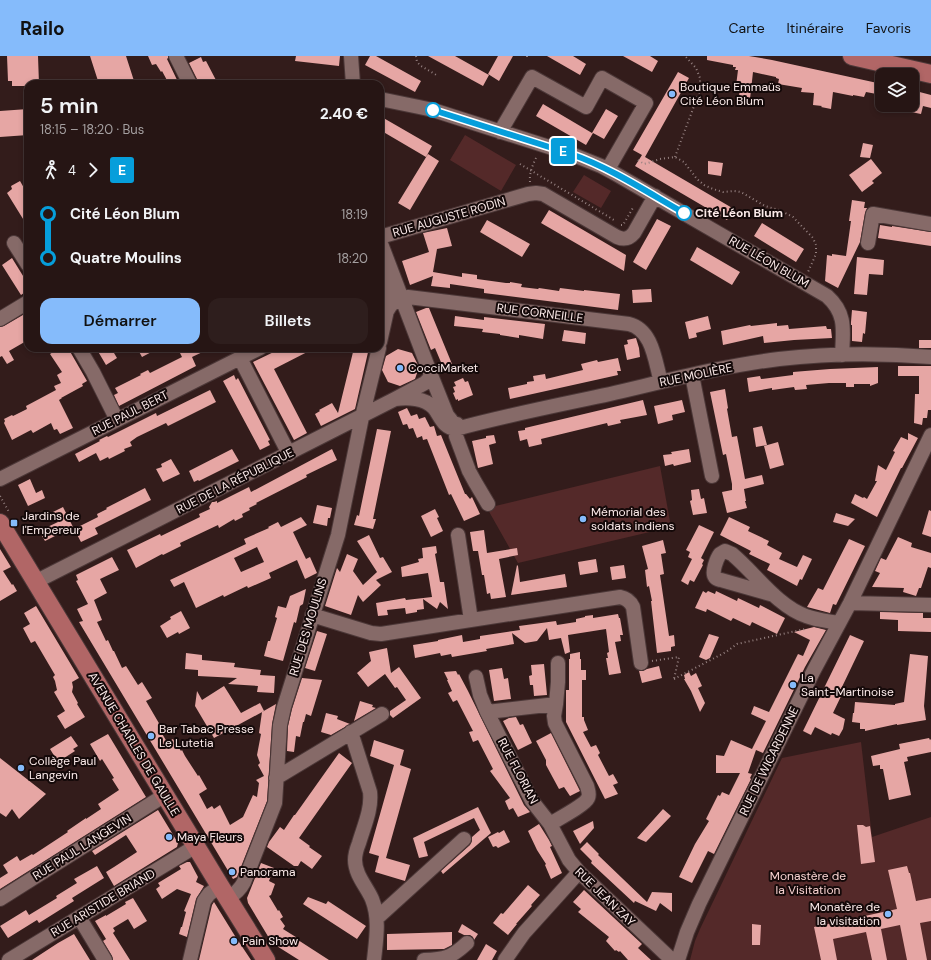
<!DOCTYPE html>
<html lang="fr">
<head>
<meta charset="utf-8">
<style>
	:root { --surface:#261514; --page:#2e1e1d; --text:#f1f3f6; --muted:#a49fa0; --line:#423434; --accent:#85bbfb }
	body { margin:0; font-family:"DM Sans",sans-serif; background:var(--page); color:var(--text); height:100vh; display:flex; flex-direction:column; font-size:15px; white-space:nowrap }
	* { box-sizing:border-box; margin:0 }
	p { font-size:13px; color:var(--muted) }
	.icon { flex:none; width:22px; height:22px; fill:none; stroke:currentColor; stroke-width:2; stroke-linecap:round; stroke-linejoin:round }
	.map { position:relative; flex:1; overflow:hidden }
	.panel { position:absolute; left:24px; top:24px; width:360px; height:272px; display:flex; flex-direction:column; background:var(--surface); border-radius:12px; box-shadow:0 2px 6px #0003,0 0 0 1px var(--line) }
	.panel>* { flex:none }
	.badge { padding:0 8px; border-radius:3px; font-size:14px; line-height:26px }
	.controls { position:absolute; left:875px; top:12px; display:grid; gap:8px }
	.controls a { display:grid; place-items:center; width:44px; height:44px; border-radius:8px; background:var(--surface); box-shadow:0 2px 6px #0003,0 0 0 1px var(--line); font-size:20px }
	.map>.badge { position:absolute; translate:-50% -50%; box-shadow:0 0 0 2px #fff }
	.legs { display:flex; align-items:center; gap:6px; height:44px; padding:0 16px; font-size:13px }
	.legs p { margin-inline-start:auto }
	.overview { display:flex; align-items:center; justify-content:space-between; height:68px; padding:0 16px }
	h1 { font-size:22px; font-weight:600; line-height:30px }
	.button { display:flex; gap:8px; margin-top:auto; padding:8px 16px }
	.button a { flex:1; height:46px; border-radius:12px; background:var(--accent); color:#111; font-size:16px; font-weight:600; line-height:46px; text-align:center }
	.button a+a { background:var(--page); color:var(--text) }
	ul { padding:0 16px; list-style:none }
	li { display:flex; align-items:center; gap:14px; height:44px; font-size:15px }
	li i { display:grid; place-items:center; width:6px; height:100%; margin:0 5px; background:currentColor }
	li i::after { content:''; width:10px; height:10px; margin:-5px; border:3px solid; border-radius:50%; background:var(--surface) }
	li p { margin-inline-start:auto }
	li:first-child i { background:linear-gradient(#0000 50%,currentColor 0) }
	li:last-child i { background:linear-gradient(currentColor 50%,#0000 0) }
	header { display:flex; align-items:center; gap:24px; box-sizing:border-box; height:56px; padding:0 20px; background:var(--accent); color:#111 }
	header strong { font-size:19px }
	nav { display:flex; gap:22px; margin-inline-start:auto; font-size:14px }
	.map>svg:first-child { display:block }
	.green { fill:#542929 }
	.building { fill:#e6a6a4; fill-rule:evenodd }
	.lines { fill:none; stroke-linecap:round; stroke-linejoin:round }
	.minor-casing { stroke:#4c3838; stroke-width:16 }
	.major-casing { stroke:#4c3838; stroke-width:20 }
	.path { stroke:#958180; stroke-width:2; stroke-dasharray:1 3; stroke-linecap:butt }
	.minor { stroke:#866a68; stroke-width:14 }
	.major { stroke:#b16666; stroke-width:18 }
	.line-1-casing { stroke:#fff; stroke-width:9 }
	.line-1 { stroke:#069edb; stroke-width:6 }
	.poi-dot { fill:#85bbfb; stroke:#140909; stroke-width:1.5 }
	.stop-1-dot { fill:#fff; stroke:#069edb; stroke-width:2 }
	.labels { text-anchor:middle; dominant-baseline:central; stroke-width:4; stroke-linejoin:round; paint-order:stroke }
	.poi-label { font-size:12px; fill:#fbeae9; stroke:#140909; text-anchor:start }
	.stop-label { font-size:12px; font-weight:bold; fill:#fbeae9; stroke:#140909; text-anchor:start }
	.street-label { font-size:12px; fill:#fbeae9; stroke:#140909 }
	.park-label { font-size:12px; fill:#f7d2d0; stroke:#140909 }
</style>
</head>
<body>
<header>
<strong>Railo</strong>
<nav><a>Carte</a><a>Itinéraire</a><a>Favoris</a></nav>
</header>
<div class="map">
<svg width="931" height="904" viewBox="0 0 931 904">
	<rect width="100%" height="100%" fill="#331c1b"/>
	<path class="green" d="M465,79L516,109L501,135L450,104Z
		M584,119L611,135L601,152L573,136Z
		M660,410L671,471L518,507L487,452Z
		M861,686L872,781L931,761V904H690L695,885L700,873L782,702Z"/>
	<path class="building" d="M7,0H38L39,28H28V30H12V25H8Z
		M90,0H126L135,28H99Z
		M148,0H168V2L167,3L179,28H169L162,15L161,16L156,8L152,9Z
		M296,0H340L339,10L295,5Z
		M370,0H376L421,25L415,36L365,9Z
		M428,0H455L489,19L483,30Z
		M498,0H513L499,25L488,18Z
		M547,0H573L586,8L580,19Z
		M623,0H650L658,5L652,16Z
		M707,0H749L772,4L882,28V39L866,36L864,41L853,39V40L833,36L831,53L821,51L822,50L813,49L814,37L801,36L802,32L778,28L779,23L776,22V21L753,16L750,43L739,41L740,30H736L738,14H735L736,11H733V9L707,4Z
		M201,1L203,6L206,5L218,28H203L201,24L198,25L189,7Z
		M678,16L689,22L645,101L734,153L727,164L635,110L642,99L633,94Z
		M912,34L931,39V52L923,50L921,58L896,53V49H912Z
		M543,48L592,77L606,53L618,60L604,83L593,77L586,89L536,60Z
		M28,53V79L0,81V55Z
		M380,60L432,90L426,101L380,74Z
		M863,87L873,89L870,102L860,101Z
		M428,98L439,105L410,154L398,147Z
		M871,103L882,117L872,125L874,127L862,136L849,119Z
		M708,105L723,107L721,120L708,118Z
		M20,125L28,139V171L7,137L12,133L11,130Z
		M852,144L865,146L864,152H867L865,157L860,186L838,232L825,225L827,199L832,200V198L846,200L851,165H849Z
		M549,154L626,199L624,215L541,167Z
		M657,163L671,170L646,214L633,206Z
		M487,164L530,188L522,201L480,176Z
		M762,167L804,193L796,206L754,180Z
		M880,169L892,171V170L931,176V190L878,182Z
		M447,172L452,190L437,193L433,216L462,221V217L477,219V223L506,227H510V226L522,228L521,231L538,233L539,232L559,235L560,232L584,235V234L620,238L618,254L484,237V233L450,228V232L431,230L433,220L410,229L402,205L429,196L423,177Z
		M697,191L740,216L732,229L690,204Z
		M857,201L884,204L883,219L869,218L867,239L854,238Z
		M12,202L28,228V234L21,239L2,209Z
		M651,233L652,246L633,247L632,234Z
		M426,252H429L452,308L445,311V310L443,311L435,292L431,294L416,256Z
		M852,254L867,256L865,278L863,277L862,286L852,285V269H851V266Z
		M28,256V284L9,295L14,304L7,308L2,300L0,301V271L4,270Z
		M455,260L484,264V261L545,268L543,283L519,279V282L500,279V278L482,276L483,273L454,270Z
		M708,260L711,273L696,277L697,281L689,283L685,266Z
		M777,267V270L788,269L789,273L826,270L827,273H831L832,282L794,284L764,287L763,280L723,289L721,275L750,269L751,270Z
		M564,274L586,277L585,288L562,285Z
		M636,282L639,292L640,301L627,304L624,289L628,288L627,284Z
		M919,284H931V292H919Z
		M50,292H68L87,325L82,328L83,330L61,342H62L59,344L73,372L60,378L57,373L54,374L51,367L33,377L31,374L12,384L4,367L5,365L4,363L12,359L13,360L27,353L26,350L56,334L54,330L61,327L57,319L62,316L50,298L53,296Z
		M96,292H111L117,302L106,309Z
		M137,292H159L142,301Z
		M190,292H211L192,301L196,310L119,350L114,339L118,337L115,332L141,319L140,318L148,314L150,317L182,301L180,297Z
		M282,292H315L274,313L307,377L294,384L253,306Z
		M354,292H369L355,353L321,370L315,358L320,355L319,354L332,347L338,357Z
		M398,293L412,297L419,311L415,323L400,330L388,326L382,314L386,300Z
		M618,302L621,315H617L618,319L510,343L508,332L527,328V326L534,325L533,320L545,318L546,323L583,314L581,308L597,304L598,306Z
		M898,310H931V354H928L927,362H923L922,369L914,367L915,338H919V320H898Z
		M878,311V327L870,330V328H854V331H846V327H829L806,329L807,333L795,334L794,331L772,334V332L749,336L747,322L760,320L761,323L793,319V316L805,315L830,313Z
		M234,319L236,324L238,322L270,384L268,385L270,389L260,394L223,325Z
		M463,322L465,326L468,325L473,339L458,345V343L456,344L453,337L455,336L453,331L456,330L454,326Z
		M725,333L728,352L727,353L732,381L737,380L745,423L762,419L764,428L744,433L746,445H745L747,452L727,457L722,436L732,434V428L726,398L723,399L710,336Z
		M210,334L216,346L168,370L166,367L137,381L130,386L132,390L124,393L125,395L109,403L108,401L100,405L96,397L79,406L75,398L100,385L99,384L107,380L108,381L156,357L157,360Z
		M643,344L647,359L620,364L621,367L608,370L607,367L541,383L542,388L529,391L527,383L520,385L518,375L525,374V372Z
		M682,344L685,356L672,359L673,364L658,368L654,350Z
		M407,352L411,360L417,358L419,363L425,361L430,371L434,370L437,380L441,379L465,438H466L470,443L472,441L480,458L464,465L451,438L449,439L427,383L423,384L422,380L417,382L413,372L409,373L407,368L403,369L398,356Z
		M762,370L767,389L756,391L753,372Z
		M377,373L391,375L373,463H376L373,473L354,469L357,459L359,460Z
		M908,377L918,382L902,412H901L877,461L851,447L855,438L863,442L864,441L867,443L877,425H875L878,409L886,414L895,396L893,395L901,381L908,384Z
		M494,379L496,387L489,389L493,408L478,412L472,385L486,382V380Z
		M778,386L784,409L770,413L764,390Z
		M232,393L239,405L199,425L198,424L194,426L189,415Z
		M332,393L337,404L306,419L307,421L256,447L257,448L249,452L250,454L242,458L243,461L235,465L234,463L219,472L218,469L180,487L181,490L163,499L162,498L136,512L127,494L160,478L161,480L200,461L199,458L210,453L209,451L212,446H214L217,445V447L249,431L251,436Z
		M689,393L691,406L674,410L673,408L665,410L663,399L672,398L671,396Z
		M171,403L180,418L163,426L156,413L162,411L161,408Z
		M30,423L36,437L42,434L45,442L28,450L18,429Z
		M145,432L151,444L95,472L98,478L81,486L74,473L98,461L97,458L107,453L106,452Z
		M699,433L701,443L704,442L707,457L693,459L690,445L692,444L691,434Z
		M317,449L332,452L330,462H328L327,470L313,467Z
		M63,451L73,471L45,485L39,475L58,466L53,456Z
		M435,453L439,461L437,462L443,475L431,481L421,460Z
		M929,454L931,455V481L922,478Z
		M836,457L855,463L848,470L833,466Z
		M301,461L307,469L293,476L306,503L310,501L317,517L305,523L297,504L269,517L271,522L248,532L247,530L224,541L223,539L196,552L184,526L174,531L170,524L246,488L244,483L269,472L268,471L278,466L281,471ZM257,491L264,506L241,516L234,502Z
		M729,461L750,471L748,475L769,485L767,489L782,497L779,503L797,511L803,499L812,503L802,524L800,523L797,530L767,514L770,508L749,498L751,495L720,479Z
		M699,469L714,476L701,502L704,504L702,508L703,509L694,526L690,524L688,529L681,525L692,503L688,501L690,496L686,494Z
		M484,474L487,497L517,492L518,499L499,503L506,541L491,543L490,537L487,538L484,519H482L478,495H473L470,476Z
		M369,479L380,502L383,501L392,516L376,524L381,529L363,546L358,539L351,559L325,550L337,512L340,516L347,498L358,503L353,515L363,529L377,516L357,485Z
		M898,481L912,487L911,491L931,497V512L928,511L921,532H919L916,540L903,536L904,532L872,531L880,517L875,515L881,502L886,504Z
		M849,483L865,490L836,549L833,548L830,557L807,551L818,532L823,534Z
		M663,484L666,497L661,498L664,518L660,519L669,580L674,579L675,590L671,591V595L657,597L651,545H652L649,530L647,531L645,514L648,513L642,490Z
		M436,490L437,497L435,498L440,526H444L448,553L440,546L437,553L423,543L424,553L417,554V556L406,558L405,552L387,554L388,559L378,560L376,547L405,542L406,544L432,541L428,517L402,521L401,511L419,506L418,503L423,502L422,492Z
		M0,493L11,511L3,515L12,529L13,528L17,535L0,545Z
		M112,501L119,514L100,523L107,537L94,544L102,564L97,566L106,585L108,584L113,595H114L122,612L126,610L138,629L142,626L152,642L146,645L160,669L158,671L167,686L173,683L181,695L182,694L185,700L198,720L199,719L207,733L199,738L207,753L212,750L214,753L220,749L230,769L243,761L253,739L257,741L259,727L256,724L264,720L258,709L260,707L257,699L261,678L259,677L262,656L276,648L272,668L267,745L237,821L233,823L79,566L83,565L77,553L88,548L76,525L78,524L76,519Z
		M596,503L598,516L580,519L578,506Z
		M517,509L518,510L520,526L565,518L567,531L511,539Z
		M624,509L626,522L612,524L610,511Z
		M306,533L303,548L300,550L296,567L294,566L283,605L264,600L268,585H270L277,562L275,561L278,550L286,552L290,540Z
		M703,535L706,537L708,535L715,538L716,535L737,545L738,542L759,552L760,549L785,562L777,578L752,566L750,570L733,562L731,565L707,553L706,556L695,552Z
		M36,550L79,622L72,626L73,631L72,636L78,647L77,648L85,661L65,673L57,660L65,655L54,636L57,634L55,625L53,621L55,619L35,585L31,587L23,572L30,568L24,557Z
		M181,555L190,572L179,578L178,576L167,582L160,570L171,563L170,561Z
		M880,556L923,557V562H931V576L898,575V564L880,563Z
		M618,558L619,562H620L623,579H620L621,585L615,586L621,617L609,619L606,602H608L607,597L609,596L606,573L568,579L570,596L565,598L561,582L549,584L547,572L537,585L525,587L512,577L514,588L486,593L487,595L452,601L451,598L441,600L440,597L415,602L413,589L438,585V584L462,579L463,586L480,583V580L520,574L519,570L556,565L557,569L576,566V563L585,561V560L593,559V562Z
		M814,571L826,574L805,611L763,697L756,694L748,717L752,718L750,722L751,723L714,798L708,795L692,827L679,821L695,788L709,765L706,763L718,739L720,740L722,736L729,739L740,717H716V699L724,700L731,684L752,693L766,665L751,658L754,650L769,656L798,598L803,600L810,584L794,576Z
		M317,575L327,578L315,615L305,612Z
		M709,578L719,581L710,602L706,604L699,601Z
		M850,579L864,585L841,633L844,634L833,657L845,663L843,673L839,680L832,677L831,679L815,671L811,679L803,675Z
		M387,592L391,617L399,611L421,642L393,662L390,659V655L406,644L397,631L395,632L385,618L368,631L357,617L371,605L369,596Z
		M580,596V603H581V614H586V624H582V661H584V664L588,674L583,676L591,691L596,689L600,697L598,699L609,720L613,718L618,727L613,729L618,738L605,743L566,666V634H569V603H570V598Z
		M186,597L202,599V604L235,607L234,611L261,614L260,619L275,620L274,637L257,636L258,630L228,628L237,622L198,620V614L185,613Z
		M910,598L928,600L924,650L926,664L897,669V668L865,675V673H860V667L852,666L853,657H854L855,646L895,649V648L904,646Z
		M544,608L547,639L534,640L533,629H530L529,620L532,619L531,609Z
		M659,610L662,622L642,627L639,615H643L647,613Z
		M502,612L504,623L508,622L511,643L494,645L489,614Z
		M456,615L458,619L459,618L468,635L524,749L530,756L518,761L513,752L509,754L505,745L510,742L490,715L493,713L478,684L473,686L469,676L473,675L457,644L453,646L448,637L452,635L447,624H448L444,616Z
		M689,616L691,620L696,617L702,630L698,632L705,647L700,656L691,635L684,623H685L684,619Z
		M302,622L322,624L311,660L306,658L304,666H303L300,681L296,680L294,696L287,695L288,670L292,653Z
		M224,630L241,657L260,647L264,655L214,682L195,650L197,635L202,644Z
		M360,645L373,649L372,651L376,652L354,665Z
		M326,657L338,660L337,663L350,668L331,679L321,676Z
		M516,661L520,669L523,668L532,687L518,694L503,665L509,662Z
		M551,677L580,735L570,740L564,731L559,733L546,709V704L536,685Z
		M108,678L146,741L0,833V822L8,817L3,809L17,800L20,805L32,798L33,799L68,776L67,775L86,762V763L101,753L98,748L119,734L112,723L114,722L102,703L100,705L90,688Z
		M71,680L78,690L73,693L75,695L58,706L50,693Z
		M929,682L930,684L931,683V696L907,701L908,705L904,706L911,739L889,744L883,713H880V709L873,710L871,700L900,693L899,688Z
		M374,684L404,694L400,709L411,713L386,802L410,809L405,825L375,816L379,800L369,797L394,709L370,700Z
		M339,697L352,707L299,782L310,790L309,791L322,800L312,813L301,805L298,810H294L267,791L269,786L280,771L284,774L294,759H295Z
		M0,702L46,738L19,763L12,753L6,761L0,757Z
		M478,751L491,777L443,818L441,815L470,789L472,785V781L480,774L474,762L424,786L428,800L419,802L413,782Z
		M663,753L671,760L646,786L637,782Z
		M158,754L178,787L177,791L114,830L106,816L114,811L137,796L126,779L95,799L92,795Z
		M593,765L594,772L580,788L573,775Z
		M539,768L549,784L552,790L550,791L562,817L551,823L545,809L546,808L537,794L528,775Z
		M857,769H863L866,771L870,770L875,806L861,808Z
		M504,774L510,786L498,792L496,790L493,791L488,781L498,776L499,777Z
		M587,786L599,798L598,799L647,846L652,836L672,837V856L660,847L656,855L635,845L634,847L591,807L592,805L580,793Z
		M187,806H190L198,821L196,826L204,830L196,843L187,881L179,878L181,871H182L186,856L184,855L191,838L177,833L162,843L156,833L160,830L158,827L181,813L179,810Z
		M261,807L274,812L269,825L275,828L271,839L269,840L278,855L279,854L283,861L280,863L285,870L283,873L299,883L298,884L329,904H299L272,887L248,847L247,842Z
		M97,810L104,822L72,842L74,845L39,867L37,864L8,882L0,870L26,854L29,859L57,842L56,840L77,827L74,823Z
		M907,810L909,817H910L916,845L931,842V865L920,867L927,904H907L900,869L881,873L887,904H872L866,876L833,883L837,904H821L814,871L897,853L888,814Z
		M528,829L540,839L531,849L532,850L516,868H517L508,879L493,867L501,857L503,858Z
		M584,834L642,888L638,892L651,904H628L620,895L619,896L616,894L615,895L606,885L609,881L578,856L581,853L573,846Z
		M308,841L326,848L328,845L366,870L357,883L303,848Z
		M133,842L147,865L134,873L128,863L113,872L115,875L113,877L130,904H113L112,900L103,885L106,883L95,865L106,859V860L126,848L125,846Z
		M214,846L235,880L251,904H199L212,849Z
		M462,868L478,878L474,884L473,881L470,879H464L458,876Z
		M752,868L761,869L760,889H752Z
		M452,876V889L444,893L387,894V878Z
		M74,878L90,904H32L58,887Z
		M486,888L497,895L492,904H477Z"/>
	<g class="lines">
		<g class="minor-casing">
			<path id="minor" d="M176,0L190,28
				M351,0L353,28
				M380,43L419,51L433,54L571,98L601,110L614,117L827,240C847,258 843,275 842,299
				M500,76L532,21L586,51L602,22L646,47L608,113
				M380,181L528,138L536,137L543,138L617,181C624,184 629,183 634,177L655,140
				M380,185L431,319L447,359L451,364
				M14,187L28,209
				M868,187L873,158L931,168
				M387,255C392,246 398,242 408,241L629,268C653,274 655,306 661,326
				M0,263L28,246
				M380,286L388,250L387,238L382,209
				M79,292L93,316L117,364
				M240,302L289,398
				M692,319L712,420
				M395,343C408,341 425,342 434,352C441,361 443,372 456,373C507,359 559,349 610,338C666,325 722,310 779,303C830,297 881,297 931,301
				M457,368L456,380L469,415L475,426L488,448
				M0,423L260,292
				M458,479L471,564
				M35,526L395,343L425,327L428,324L431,319
				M774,539L721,524C720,524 716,523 715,521C711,517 717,502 720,498L725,495L732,498C755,517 777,550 806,560C816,564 828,565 839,567
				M850,547L931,549
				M312,559L371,577L381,578L620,541C626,542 630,545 633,551L641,607
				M476,621L480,639L487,656
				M556,648L558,626V607
				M351,676L370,736C372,753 364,770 359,787C357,792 355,798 355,804C355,819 367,831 372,843C380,863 376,884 374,904
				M276,722L382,658
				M550,768C558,763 585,749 588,742C590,738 588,734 587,730L555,667L554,660L556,648L487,656L532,745L550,768L569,804L579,816L672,904
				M228,842C235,838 240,834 244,826L275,747L278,701L280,669L284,651L338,479L362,361L379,292
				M0,843L165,739
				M79,861L105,904
				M377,862L464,783
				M9,904L196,790
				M190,904L204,845L209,838L220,830
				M424,904C445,903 451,902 467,887
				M505,904L524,877L579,816
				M678,904L687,876L699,848L814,614L850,547L931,379"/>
		</g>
		<g class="major-casing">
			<path id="major" d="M852,0L931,18
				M0,467L220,830L266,904"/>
		</g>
		<path class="path" d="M416,0L417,6L421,10L438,20
			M527,0V1
			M675,101L700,34V22L696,12L685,0
			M638,104L644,108L648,107L660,103L675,101L684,106L697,123L704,129L713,133L723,136L734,135L741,136L765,150L779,154L793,161L813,182L816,189V198L808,216
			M520,108L614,164
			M530,126C529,117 533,108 537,100
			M621,169H623L634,150
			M0,440L9,456
			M652,605L679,601L674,623
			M674,623L726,596L737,588L805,573"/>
		<use href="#minor" class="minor"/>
		<use href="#major" class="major"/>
	</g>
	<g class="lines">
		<g class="line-1-casing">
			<path id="line-1" d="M433,54L571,98C611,112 647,136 684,157"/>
		</g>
		<use href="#line-1" class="line-1"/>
	</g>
	<g class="poi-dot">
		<circle cx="672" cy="38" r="4"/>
		<circle cx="400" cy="312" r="4"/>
		<circle cx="583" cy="463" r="4"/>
		<rect x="10" y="463" width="8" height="8" rx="2"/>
		<circle cx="793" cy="629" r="4"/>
		<circle cx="151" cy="680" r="4"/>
		<circle cx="21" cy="712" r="4"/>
		<circle cx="169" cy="781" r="4"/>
		<circle cx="232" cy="816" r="4"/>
		<circle cx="888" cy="858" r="4"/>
		<circle cx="234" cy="885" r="4"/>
	</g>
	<g class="stop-1-dot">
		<circle cx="433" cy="54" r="7"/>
		<circle cx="684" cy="157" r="7"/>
	</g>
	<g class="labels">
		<g class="poi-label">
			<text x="680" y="31">Boutique Emmaüs<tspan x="680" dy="14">Cité Léon Blum</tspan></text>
			<text x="408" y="312">CocciMarket</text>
			<text x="591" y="456">Mémorial des<tspan x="591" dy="14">soldats indiens</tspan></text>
			<text x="22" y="460">Jardins de<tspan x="22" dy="14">l'Empereur</tspan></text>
			<text x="801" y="622">La<tspan x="801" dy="14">Saint-Martinoise</tspan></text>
			<text x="159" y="673">Bar Tabac Presse<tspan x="159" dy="14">Le Lutetia</tspan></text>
			<text x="29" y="705">Collège Paul<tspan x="29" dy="14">Langevin</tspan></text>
			<text x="177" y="781">Maya Fleurs</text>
			<text x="240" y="816">Panorama</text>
			<text x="880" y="851" text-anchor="end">Monatère de<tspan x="880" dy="14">la visitation</tspan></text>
			<text x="242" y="885">Pain Show</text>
		</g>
		<g class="stop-label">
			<text x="695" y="157">Cité Léon Blum</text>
		</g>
		<g class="street-label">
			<text transform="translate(449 161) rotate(-16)">RUE AUGUSTE RODIN</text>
			<text transform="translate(769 206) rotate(30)">RUE LÉON BLUM</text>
			<text transform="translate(540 257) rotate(7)">RUE CORNEILLE</text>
			<text transform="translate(696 319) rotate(-12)">RUE MOLIÈRE</text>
			<text transform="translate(130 357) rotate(-27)">RUE PAUL BERT</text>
			<text transform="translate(235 425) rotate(-27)">RUE DE LA RÉPUBLIQUE</text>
			<text transform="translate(308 571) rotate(-73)">RUE DES MOULINS</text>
			<text transform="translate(134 688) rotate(59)">AVENUE CHARLES DE GAULLE</text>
			<text transform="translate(769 705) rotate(-64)">RUE DE WICARDENNE</text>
			<text transform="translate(518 715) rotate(62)">RUE FLORIAN</text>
			<text transform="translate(82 791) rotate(-32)">RUE PAUL LANGEVIN</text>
			<text transform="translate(605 841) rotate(44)">RUE JEAN ZAY</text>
			<text transform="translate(103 847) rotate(-31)">RUE ARISTIDE BRIAND</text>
		</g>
		<g class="park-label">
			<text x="808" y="820">Monastère de<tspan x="808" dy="14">la Visitation</tspan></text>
		</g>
	</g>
</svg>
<div class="controls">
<a><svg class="icon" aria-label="layers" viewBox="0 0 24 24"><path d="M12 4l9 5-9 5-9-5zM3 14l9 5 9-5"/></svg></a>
</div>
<b class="badge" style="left:563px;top:95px;background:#069edb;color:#fff">E</b>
<section class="panel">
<div class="overview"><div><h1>5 min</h1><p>18:15 – 18:20 · Bus</p></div><b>2.40 €</b></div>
<div class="legs"><svg class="icon" aria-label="walk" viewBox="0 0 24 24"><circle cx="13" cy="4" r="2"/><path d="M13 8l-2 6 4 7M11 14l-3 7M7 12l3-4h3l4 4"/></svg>4<svg class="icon" aria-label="forward" viewBox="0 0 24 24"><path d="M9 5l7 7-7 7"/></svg><b class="badge" style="background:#069edb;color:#fff">E</b></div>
<ul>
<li><i style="color:#069edb"></i><b>Cité Léon Blum</b><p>18:19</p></li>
<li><i style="color:#069edb"></i><b>Quatre Moulins</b><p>18:20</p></li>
</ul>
<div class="button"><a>Démarrer</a><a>Billets</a></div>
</section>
</div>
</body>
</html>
